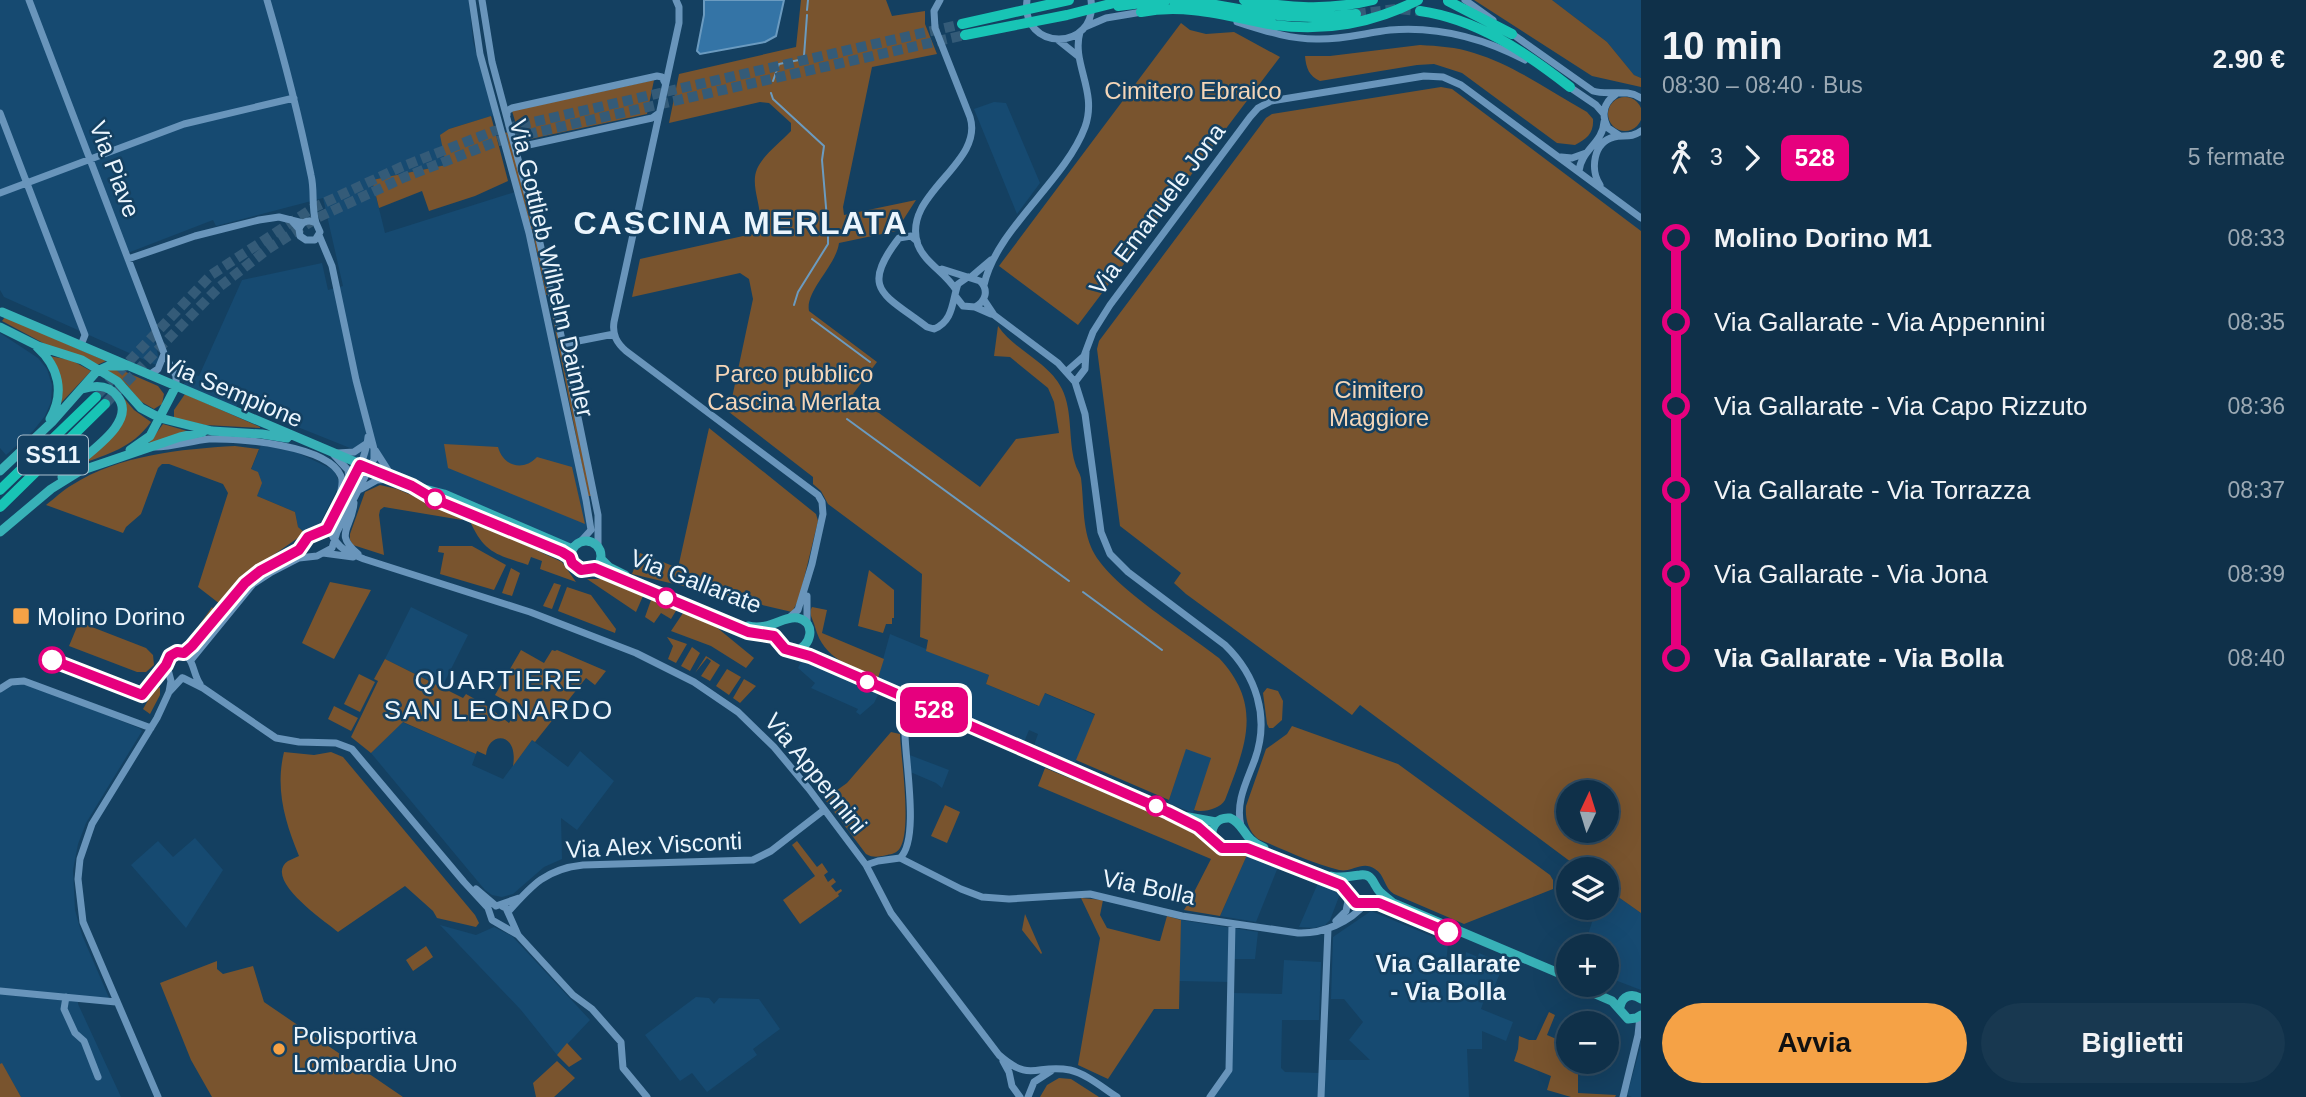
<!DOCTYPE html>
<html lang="it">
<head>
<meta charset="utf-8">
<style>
	:root { --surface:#0f3049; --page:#183850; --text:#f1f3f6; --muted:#9ba9b4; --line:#2f4b61; --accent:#f5a246 }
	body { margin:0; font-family:Arial,sans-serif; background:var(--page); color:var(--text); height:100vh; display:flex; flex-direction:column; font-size:26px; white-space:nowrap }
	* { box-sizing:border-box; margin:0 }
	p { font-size:23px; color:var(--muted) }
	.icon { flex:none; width:38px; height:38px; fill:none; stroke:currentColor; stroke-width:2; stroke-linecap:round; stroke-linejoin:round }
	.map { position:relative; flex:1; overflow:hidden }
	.panel { display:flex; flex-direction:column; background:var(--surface); width:665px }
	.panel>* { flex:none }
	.badge { padding:0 14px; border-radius:10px; font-size:24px; line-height:46px }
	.needle { width:46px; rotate:4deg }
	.controls { position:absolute; left:1556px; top:780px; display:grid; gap:14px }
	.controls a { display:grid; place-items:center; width:63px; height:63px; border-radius:50%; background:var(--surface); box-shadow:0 7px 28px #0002,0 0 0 2px var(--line); font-size:35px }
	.map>.badge { position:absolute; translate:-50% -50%; box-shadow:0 0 0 4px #fff }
	.legs { display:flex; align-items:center; gap:10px; height:77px; padding:0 21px; font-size:23px }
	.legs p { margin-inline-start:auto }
	.head { display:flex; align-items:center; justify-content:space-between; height:119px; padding:0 21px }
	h1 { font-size:38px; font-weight:600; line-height:52px }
	.action { display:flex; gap:14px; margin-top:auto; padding:14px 21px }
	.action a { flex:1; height:80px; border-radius:42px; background:var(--accent); color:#111; font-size:28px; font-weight:600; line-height:80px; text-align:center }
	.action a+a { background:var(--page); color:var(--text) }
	ul { padding:0 21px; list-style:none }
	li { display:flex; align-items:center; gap:24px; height:84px; font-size:26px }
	li i { display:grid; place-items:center; width:10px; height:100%; margin:0 9px; background:currentColor }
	li i::after { content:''; width:18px; height:18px; margin:-9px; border:5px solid; border-radius:50%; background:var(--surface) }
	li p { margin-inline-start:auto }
	li:first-child i { background:linear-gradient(#0000 50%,currentColor 0) }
	li:last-child i { background:linear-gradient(currentColor 50%,#0000 0) }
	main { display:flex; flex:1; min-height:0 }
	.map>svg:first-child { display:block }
	.built { fill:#164a71 }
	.green { fill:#79542e; fill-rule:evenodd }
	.water { fill:#3474a6; stroke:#6b9bc0; stroke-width:2 }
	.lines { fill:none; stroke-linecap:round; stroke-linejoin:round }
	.stream { stroke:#6b9bc0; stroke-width:2 }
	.highway-tunnel { stroke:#345b78; stroke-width:10; stroke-dasharray:10 5; stroke-linecap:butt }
	.minor { stroke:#6995bb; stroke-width:7 }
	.major { stroke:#38b1b7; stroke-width:9 }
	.highway { stroke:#18c4b5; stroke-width:10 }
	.line-1-casing { stroke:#fff; stroke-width:16 }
	.line-1 { stroke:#e6007e; stroke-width:10 }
	.stop-1-dot { fill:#fff; stroke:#e6007e; stroke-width:3.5 }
	.poi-dot { fill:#f5a246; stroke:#144061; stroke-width:2.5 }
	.labels { text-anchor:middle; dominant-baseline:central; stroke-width:5; stroke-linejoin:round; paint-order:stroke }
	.shield { fill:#144061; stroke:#aabfce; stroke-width:2 }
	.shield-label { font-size:23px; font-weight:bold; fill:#ebf5fd }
	.park-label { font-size:24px; fill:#f5d6b8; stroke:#144061 }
	.street-label { font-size:24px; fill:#ebf5fd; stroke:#144061 }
	.poi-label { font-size:24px; fill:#ebf5fd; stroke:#144061; text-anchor:start }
	.stop-label { font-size:24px; font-weight:bold; fill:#ebf5fd; stroke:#144061 }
	.neighbourhood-label { font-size:26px; letter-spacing:2px; fill:#ebf5fd; stroke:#144061 }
	.district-label { font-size:32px; font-weight:bold; letter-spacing:2px; fill:#ebf5fd; stroke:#144061 }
</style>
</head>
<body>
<main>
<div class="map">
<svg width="1641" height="1097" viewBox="0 0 1641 1097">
	<rect width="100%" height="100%" fill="#144061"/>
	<path class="built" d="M0,0H469L473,42L495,115L449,129L447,165L372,180L385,233L515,192L527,234L584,502L587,529L584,536L571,545L352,459L355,450L238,403L235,409L183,386L189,373L199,376L242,280L322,263L328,290L343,286L323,198L216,226L213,220L125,254L156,346L159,360L156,365L4,297L0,290Z
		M1552,0H1641V78L1634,75L1607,42Z
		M994,102L1006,103L1040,183L1017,214L974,109Z
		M0,333L38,358L47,369L52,385L51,402L45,416L33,431L6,455L0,448Z
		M261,445L296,452L334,470L340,484L318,527L305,533L298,527L295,512L257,496L251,470Z
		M411,607L468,635L442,687L385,659Z
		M890,634L989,675L986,684L1038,706L1044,693L1095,715L1073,769L1032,751L1038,734L1029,730L1022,747L968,724L970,718L878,678Z
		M804,656L881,689L874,703L860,715L856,712L858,709L811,688L815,683L798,668Z
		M18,682L34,686L139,728L142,731L86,823L78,844L73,870L75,910L82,935L110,1000L78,998V1004L121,1097H21L2,1064H0V693Z
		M402,722L476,754L472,765L503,779L532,740L568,767L580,751L614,781L577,830L561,818L562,859L544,867L513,894L502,897L492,895L485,890L371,753Z
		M1186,748L1212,758L1193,813L1168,803Z
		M907,754L949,770L942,788L936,783L908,771Z
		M195,838L223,870L186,928L131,865L158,841L173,857Z
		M1247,855L1278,867L1256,922L1220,916Z
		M1318,883L1340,894L1330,920L1325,925L1314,928L1299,927Z
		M1607,889L1641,913V990L1607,977L1606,947H1584L1593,919L1589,908H1606Z
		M1371,911L1448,943L1446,965L1464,973L1466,952L1478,957L1479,953L1504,964L1489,999L1485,997L1481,1009L1513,1022L1506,1041L1482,1031V1049H1467L1469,1097H1322L1324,1060H1370L1349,1040L1363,1022L1344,999H1331L1333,937Z
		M1181,920L1258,932L1255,959H1232L1231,982L1179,981Z
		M440,925L476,935L494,927L512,936L590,1020L557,1055L521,1010Z
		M1284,960L1321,962L1319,1020H1282L1281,1068L1285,1072L1321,1073L1320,1097H1207L1227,1077L1232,993L1282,994Z
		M696,997L709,998L714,1004L719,998L759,999L780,1029L753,1049L757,1055L707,1092L692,1073L680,1081L645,1035Z
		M1641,1045V1097H1632L1627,1095Z"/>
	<path class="green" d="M801,0H886L892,16L925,11V24L937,54L872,67L843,207L844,215L916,200L896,231L839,243C836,266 805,291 809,311L877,362L853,394L980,487L1016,439L1059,433L1054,402L1048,388L1010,357L994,356L998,326C1015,351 1049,362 1062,389C1073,412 1068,439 1075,463C1076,468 1080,473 1081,478C1084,501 1082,525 1091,547C1106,584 1185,631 1219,658C1264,706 1245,747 1225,800C1220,809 1203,813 1194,810L1211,758L1186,749L1169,800L1076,760L1095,714L1045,693L1039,706L986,684L989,675L926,651L928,640L920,637L922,574L828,504L821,491L813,484V477L729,412L753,299L749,279L740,273L632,297L640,259L752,234L758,231C766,212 749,188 757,169C763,155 781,142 791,131V123L769,103L760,102L669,123L679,74L796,47Z
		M1474,0H1552L1607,42L1634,75L1641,78V87L1592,76Z
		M1181,23L1190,30L1206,34L1234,32L1280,57L1078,325L999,266Z
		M1420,45C1438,46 1456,47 1474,53C1514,65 1551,92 1587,112L1593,119C1594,133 1587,139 1575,145L1557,143L1462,73L1434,64L1417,65L1320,81C1309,76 1306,68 1305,56H1330Z
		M654,80L647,114L521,141L512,111Z
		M1441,87L1452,89L1641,231V913L1607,889L1606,870H1582L1575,865L1360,705L1352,715L1186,594L1174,583L1181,573L1120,526L1097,349L1099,341L1266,118L1272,114ZM1568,793H1606V831H1568Z
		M1608 114a17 17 0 1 1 34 0a17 17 0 1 1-34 0Z
		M491,116L508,181L475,196L429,211L422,191L379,208L372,180L446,165L440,135L449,129Z
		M508,132L535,231L549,294L546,295L534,238L504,133Z
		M549,299L551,300L592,496H588Z
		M5,317L106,361L97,365L45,344L2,321Z
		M49,356L71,360L91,371L60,404Z
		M119,369L158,386L164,394L162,404L154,409L140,401L126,384L107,370Z
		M185,394L260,427V428L205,425L174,418V410Z
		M122,396L134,410L151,422C131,449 109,453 79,465C99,447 137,427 122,396Z
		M163,424L187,431L149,444V443Z
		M709,428L816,514L818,521L799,599L792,612L632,574L640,553L678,568Z
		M444,444L498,447C503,466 523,472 537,457L572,467L585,524L448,468Z
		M235,446L259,449L251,469L258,472L262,483L257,496L295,512L298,527L305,533L252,570L220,604L198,587L228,493L223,484L169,464H162L158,468L141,514L126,527L123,533L46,505C55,498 63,490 72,485C119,455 181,449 235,446Z
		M380,485L397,489L461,516L462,520L384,507L380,510L379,515L384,555L353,545L350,540V534L365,492Z
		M469,519L562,562L576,582L540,569L542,561L531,557L528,565C495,554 484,553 469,519Z
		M439,546H472L506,565L494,590L440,574L444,553L438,552Z
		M511,568L520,573L512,596L502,593Z
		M869,570L894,590V618H892V624H886L883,633L858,626Z
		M587,579H601L643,596L636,612Z
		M330,582L371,590L334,659L302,643Z
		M554,583L561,585L552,609L543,606Z
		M567,587L591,595L616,629L615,633L558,611Z
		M651,600L677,609L671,619L661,613L654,623L645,617Z
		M212,607L217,615L191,643L188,641Z
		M812,607L827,610L822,633L884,659L878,678C850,665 824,660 815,627C813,619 808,614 812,607Z
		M683,613L715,626L754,658L746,668L711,646L671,631Z
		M79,622L146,648L153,655L154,665L146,672H137L69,646Z
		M667,637L687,644L676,663L668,659L673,646Z
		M692,647L700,653L690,671L681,666Z
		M521,650L544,663L552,650L555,651L557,650L606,671L595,685L586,678L535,742L532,740L513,766C519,731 488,731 486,755L477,751L476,754L403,722L371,753L351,737L378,681L374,679L385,659L463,698L466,694L487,706L509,723L518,708L495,695Z
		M706,656L720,665L710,681L701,676L711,661L707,658L695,673Z
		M727,669L741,677L729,695L716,686Z
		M359,674L375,682L360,712L344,704Z
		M744,679L756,686L740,703L733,698Z
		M160,687V695L150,714L143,709L154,690Z
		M1267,688L1278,691L1283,701L1282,720L1273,728H1269L1267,724L1263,693Z
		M334,706L358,718L351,731L328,719Z
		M1292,726L1398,764L1550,875L1553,880V889L1464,924L1394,894C1384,888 1385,875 1375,869C1362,860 1352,873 1339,870C1311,863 1285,850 1258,839C1248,831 1245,818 1246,806L1266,749L1287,734Z
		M891,732L900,734C901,759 912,829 900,848C897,853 892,854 887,855C878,857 873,858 866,854L826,801L833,793L847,783Z
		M284,752L314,755L331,752L343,757L475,915L479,923L476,927L437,918L433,911L405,886L338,932C326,922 262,879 288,861C292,859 295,858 299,856C285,822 275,789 284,752Z
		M1045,768L1200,832L1212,847L1223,853L1247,855L1220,916L1184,910L1187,905L1183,898L1192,896L1211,859L1038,786Z
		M945,805L960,812L947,843L931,836Z
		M797,841L817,867L822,863L828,872L824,875L828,882L833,878L836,882L831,886L836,892L841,889L842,891L838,894L839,896L800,924L783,900L815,876L792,845Z
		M1081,898L1103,900L1100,915L1107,928L1158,941H1160L1167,916L1181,920L1179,1009H1154L1108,1079L1078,1065L1100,938Z
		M1025,914L1042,953L1041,954L1022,930Z
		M426,946L433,957L413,971L406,960Z
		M217,961V969L223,974L253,966L264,1002L403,1097H212L191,1060L160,983Z
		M1549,1012L1555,1015L1547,1035L1568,1044V1062H1578V1093L1616,1095L1615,1097H1571L1547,1090L1551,1076L1514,1061L1518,1049L1519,1036L1529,1040H1536Z
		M567,1043L582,1059L569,1067L557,1055Z
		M557,1061L575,1078L554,1097H536L533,1083Z
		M2,1063L21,1097H0V1064Z
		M1059,1078L1071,1079L1099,1097H1040L1047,1085Z"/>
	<path class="water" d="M704,0H784L776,36L765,42L700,54L697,51L704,15Z"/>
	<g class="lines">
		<path class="stream" d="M807,10L808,0
			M773,81L779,64L799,60L804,56L807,15
			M771,93L773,99L824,146L822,160L827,219
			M794,305L798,292L828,244V226
			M812,319L870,362
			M847,419L1069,581
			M1083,592L1162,650"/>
		<path class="highway-tunnel" d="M1356,14L1396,9L1420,11
			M98,394L211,275L313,208L401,167L494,131L962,24
			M105,404L218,288L268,249L317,218L405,177L498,141L965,35"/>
		<path class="minor" d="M29,0L164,353L176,376V386
			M267,0C284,58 299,116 311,175C315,191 311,207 316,223
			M472,0L480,54L529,233L586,500L591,530L581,541
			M482,0L492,62L537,230L563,344L598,515V546
			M676,0L679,7V23L614,322C612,335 617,343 626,351L818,495L822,502L823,514L812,564L798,610L790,617
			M940,0L934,11L935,28L970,117C985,164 900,194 918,245C925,263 946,273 956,290
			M1027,0C1020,52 1098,52 1091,0
			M1465,0L1493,20
			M1237,22C1263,30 1288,39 1316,39C1341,40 1365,33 1390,30C1438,26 1483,38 1525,60
			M1085,27L1106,18L1142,12
			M1511,33L1593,91C1609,96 1626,88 1641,98
			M1058,40L1078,56
			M1568,86L1596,105L1603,113
			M1616,94C1603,103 1601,115 1608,128L1620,136
			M0,113L85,335L81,345
			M507,115V111L512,108L657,76L662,77L665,83
			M514,142L519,145L524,146L652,118L659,113
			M1561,157L1572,158L1586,153
			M1579,171C1581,150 1603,143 1604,122
			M1600,185C1590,170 1593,142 1614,137C1624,135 1632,138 1641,131
			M0,193L184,124L294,98
			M291,220L299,229L300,236L306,240H315L320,232L316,223C309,219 302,221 299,229
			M917,241L911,236L899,238C859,290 884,294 927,327L934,329C954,321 952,300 958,284L968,277
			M128,259L195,236L259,220L279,217L303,223
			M942,269L980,281C989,290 986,301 975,307
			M971,277L991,260
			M984,285C996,229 1065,181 1085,127C1098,91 1071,63 1080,32
			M956,297L963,306L975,307L991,314
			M984,300L994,315L1058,363L1075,382L1085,414L1101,532L1110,554L1128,572L1225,645C1256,675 1270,717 1255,759C1247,781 1235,802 1241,826
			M563,344L614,334
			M1067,371L1084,356L1093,332L1110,305L1250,117L1258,108L1271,101L1424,76L1443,77L1461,85L1641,218
			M149,375L158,369L164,354
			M1075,382L1085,369L1086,352
			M155,447C173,447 190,441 209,439C238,438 328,445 341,476C346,486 335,504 334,517
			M375,450L391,475
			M338,453L354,452L366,444
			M334,455L348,470L350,486
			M361,489L377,480L392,479
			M354,503C352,529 333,533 358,554
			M324,531C340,515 366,460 368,437
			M323,553L353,557
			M807,596V624
			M184,653C208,633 223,606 245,584C261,568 282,563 299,550C310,541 305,535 323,530L331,533C338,549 349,553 364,559L530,612L636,653L694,682L738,712L774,747L809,789L866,865L891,913L999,1055C1032,1084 1036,1063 1070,1070C1087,1074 1103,1088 1117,1097
			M191,660L253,584L270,573L299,558L317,556L332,548L337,532L374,459V449L356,380L332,266L319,235
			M183,678L203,688L276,738L299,742L336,743L352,749L464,882L488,908L492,920L518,935
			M0,689L11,682L24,681L151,728
			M169,692L171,681L166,662L174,653C195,651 191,671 200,684
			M900,858L961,889L982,897L1009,899L1090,894L1182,916L1298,933C1323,934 1350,922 1366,903
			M866,865L878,861L900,858C920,840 905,761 905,733C905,721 908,712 912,701
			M476,889L496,906L519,898
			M502,906L506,908L518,935L573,995L592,1009L621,1042L623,1068L647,1097
			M508,912C532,885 546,869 583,865L753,860L771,851L824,810
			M1336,921L1346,911L1349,896
			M0,991L116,1002
			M66,997L64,1009L75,1033L84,1041L98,1077
			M1003,1061L1009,1072L1012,1086L1020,1097
			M158,1097L83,922L78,879L80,859L92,824L157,718L169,692L182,678
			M1028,1097L1034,1082L1051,1071
			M1210,1097L1229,1070L1232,924
			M1321,1097L1328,929
			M1623,1097L1638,1035L1640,1016"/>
		<path class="major" d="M2,312L412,486L434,499L570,557
			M0,327L38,346L82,360L117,381L141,408L160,418L212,431L262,434L287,438
			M37,347C59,367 65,393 50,419
			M130,450L150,436L176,386
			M0,471L52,422L97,371L108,366H123
			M62,477C78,458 141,424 117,396C108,384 95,385 82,389
			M421,488L444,494L572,549
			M0,532L51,489L80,471L180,437L203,432
			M571 556a15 15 0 1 1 30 0a15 15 0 1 1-30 0Z
			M601,559L609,567L625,575
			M595,568L748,632L774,637L785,649L810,656L1156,806L1198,827L1222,848H1247L1341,885L1347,891
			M748,626C770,631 784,615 798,618C817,623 811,646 796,651
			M1183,816L1216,822
			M1212,837C1211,825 1218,817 1230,818C1245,824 1242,839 1264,848
			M1331,876C1343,879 1348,876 1360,875C1373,873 1373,885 1380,892C1384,896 1389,899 1393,903L1568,977
			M1347,887L1349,896L1357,903H1379L1398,910
			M1575,985L1612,1001L1628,1019L1636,1018L1641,1015
			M1620,1007C1622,996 1632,992 1641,999"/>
		<path class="highway" d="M1173,0C1206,1 1237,10 1269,14C1298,18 1327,18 1356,14
			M1244,0C1288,8 1329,11 1373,0
			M1448,1L1512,34
			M1118,6L1166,0
			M1420,11C1477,19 1525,52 1570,87
			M1141,12C1188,3 1230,17 1275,25C1324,32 1374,23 1418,0
			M962,24L1069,0
			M965,35L1067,15L1126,0
			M0,490L96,397
			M0,507L105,404"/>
	</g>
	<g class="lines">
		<g class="line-1-casing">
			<path id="line-1" d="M52,660L142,695L166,665L170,656L177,652L184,653L192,646L245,583L260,571L299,550L308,537L327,529L360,465L412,486L434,499L562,552L570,557L572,563L581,570L595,568L748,632L774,636L785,649L810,656L1168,812L1198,827L1222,848H1247L1341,885L1356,903H1379L1448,932"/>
		</g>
		<use href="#line-1" class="line-1"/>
	</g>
	<g class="stop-1-dot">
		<circle cx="435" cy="499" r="9"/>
		<circle cx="666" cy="598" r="9"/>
		<circle cx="52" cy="660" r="12"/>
		<circle cx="867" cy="682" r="9"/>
		<circle cx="1156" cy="806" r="9"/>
		<circle cx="1448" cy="932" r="12"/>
	</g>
	<g class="poi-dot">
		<rect x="12" y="607" width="18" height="18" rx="3.5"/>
		<circle cx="279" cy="1049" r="7"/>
	</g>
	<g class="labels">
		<rect class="shield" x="18" y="435.5" width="70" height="39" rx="5"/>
		<g class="shield-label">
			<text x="53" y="455">SS11</text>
		</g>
		<g class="park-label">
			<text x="1193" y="90">Cimitero Ebraico</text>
			<text x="794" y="373">Parco pubblico<tspan x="794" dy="28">Cascina Merlata</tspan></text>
			<text x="1379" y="389">Cimitero<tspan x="1379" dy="28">Maggiore</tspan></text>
		</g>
		<g class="street-label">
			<text transform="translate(115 169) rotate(69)">Via Piave</text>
			<text transform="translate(1157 209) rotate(-53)">Via Emanuele Jona</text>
			<text transform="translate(552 268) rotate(77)">Via Gottlieb Wilhelm Daimler</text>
			<text transform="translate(233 391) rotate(23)">Via Sempione</text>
			<text transform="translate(696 581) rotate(21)">Via Gallarate</text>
			<text transform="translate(816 773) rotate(51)">Via Appennini</text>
			<text transform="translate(654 845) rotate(-3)">Via Alex Visconti</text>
			<text transform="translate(1149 887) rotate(12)">Via Bolla</text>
		</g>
		<g class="poi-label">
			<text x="37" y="616">Molino Dorino</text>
			<text x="293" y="1035">Polisportiva<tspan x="293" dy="28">Lombardia Uno</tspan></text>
		</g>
		<g class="stop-label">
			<text x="1448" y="963">Via Gallarate<tspan x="1448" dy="28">- Via Bolla</tspan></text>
		</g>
		<g class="neighbourhood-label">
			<text x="499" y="680">QUARTIERE<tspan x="499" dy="30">SAN LEONARDO</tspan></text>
		</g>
		<g class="district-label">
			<text x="741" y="223">CASCINA MERLATA</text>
		</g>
	</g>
</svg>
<div class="controls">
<a><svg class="needle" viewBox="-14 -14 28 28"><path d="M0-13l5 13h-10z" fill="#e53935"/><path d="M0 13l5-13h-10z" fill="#9ba9b4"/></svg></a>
<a><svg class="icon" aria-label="layers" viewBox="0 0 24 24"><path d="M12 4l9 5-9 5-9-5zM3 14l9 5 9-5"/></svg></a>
<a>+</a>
<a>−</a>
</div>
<b class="badge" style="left:934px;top:710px;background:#e6007e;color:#fff">528</b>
</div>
<section class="panel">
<div class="head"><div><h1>10 min</h1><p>08:30 – 08:40 · Bus</p></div><b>2.90 €</b></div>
<div class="legs"><svg class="icon" aria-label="walk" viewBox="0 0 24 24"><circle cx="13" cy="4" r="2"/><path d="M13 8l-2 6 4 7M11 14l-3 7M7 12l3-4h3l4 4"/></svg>3<svg class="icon" aria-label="forward" viewBox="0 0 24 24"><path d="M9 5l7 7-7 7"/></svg><b class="badge" style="background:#e6007e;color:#fff">528</b><p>5 fermate</p></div>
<ul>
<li><i style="color:#e6007e"></i><b>Molino Dorino M1</b><p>08:33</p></li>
<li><i style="color:#e6007e"></i><span>Via Gallarate - Via Appennini</span><p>08:35</p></li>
<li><i style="color:#e6007e"></i><span>Via Gallarate - Via Capo Rizzuto</span><p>08:36</p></li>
<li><i style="color:#e6007e"></i><span>Via Gallarate - Via Torrazza</span><p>08:37</p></li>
<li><i style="color:#e6007e"></i><span>Via Gallarate - Via Jona</span><p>08:39</p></li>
<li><i style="color:#e6007e"></i><b>Via Gallarate - Via Bolla</b><p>08:40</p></li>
</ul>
<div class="action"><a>Avvia</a><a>Biglietti</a></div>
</section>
</main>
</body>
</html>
